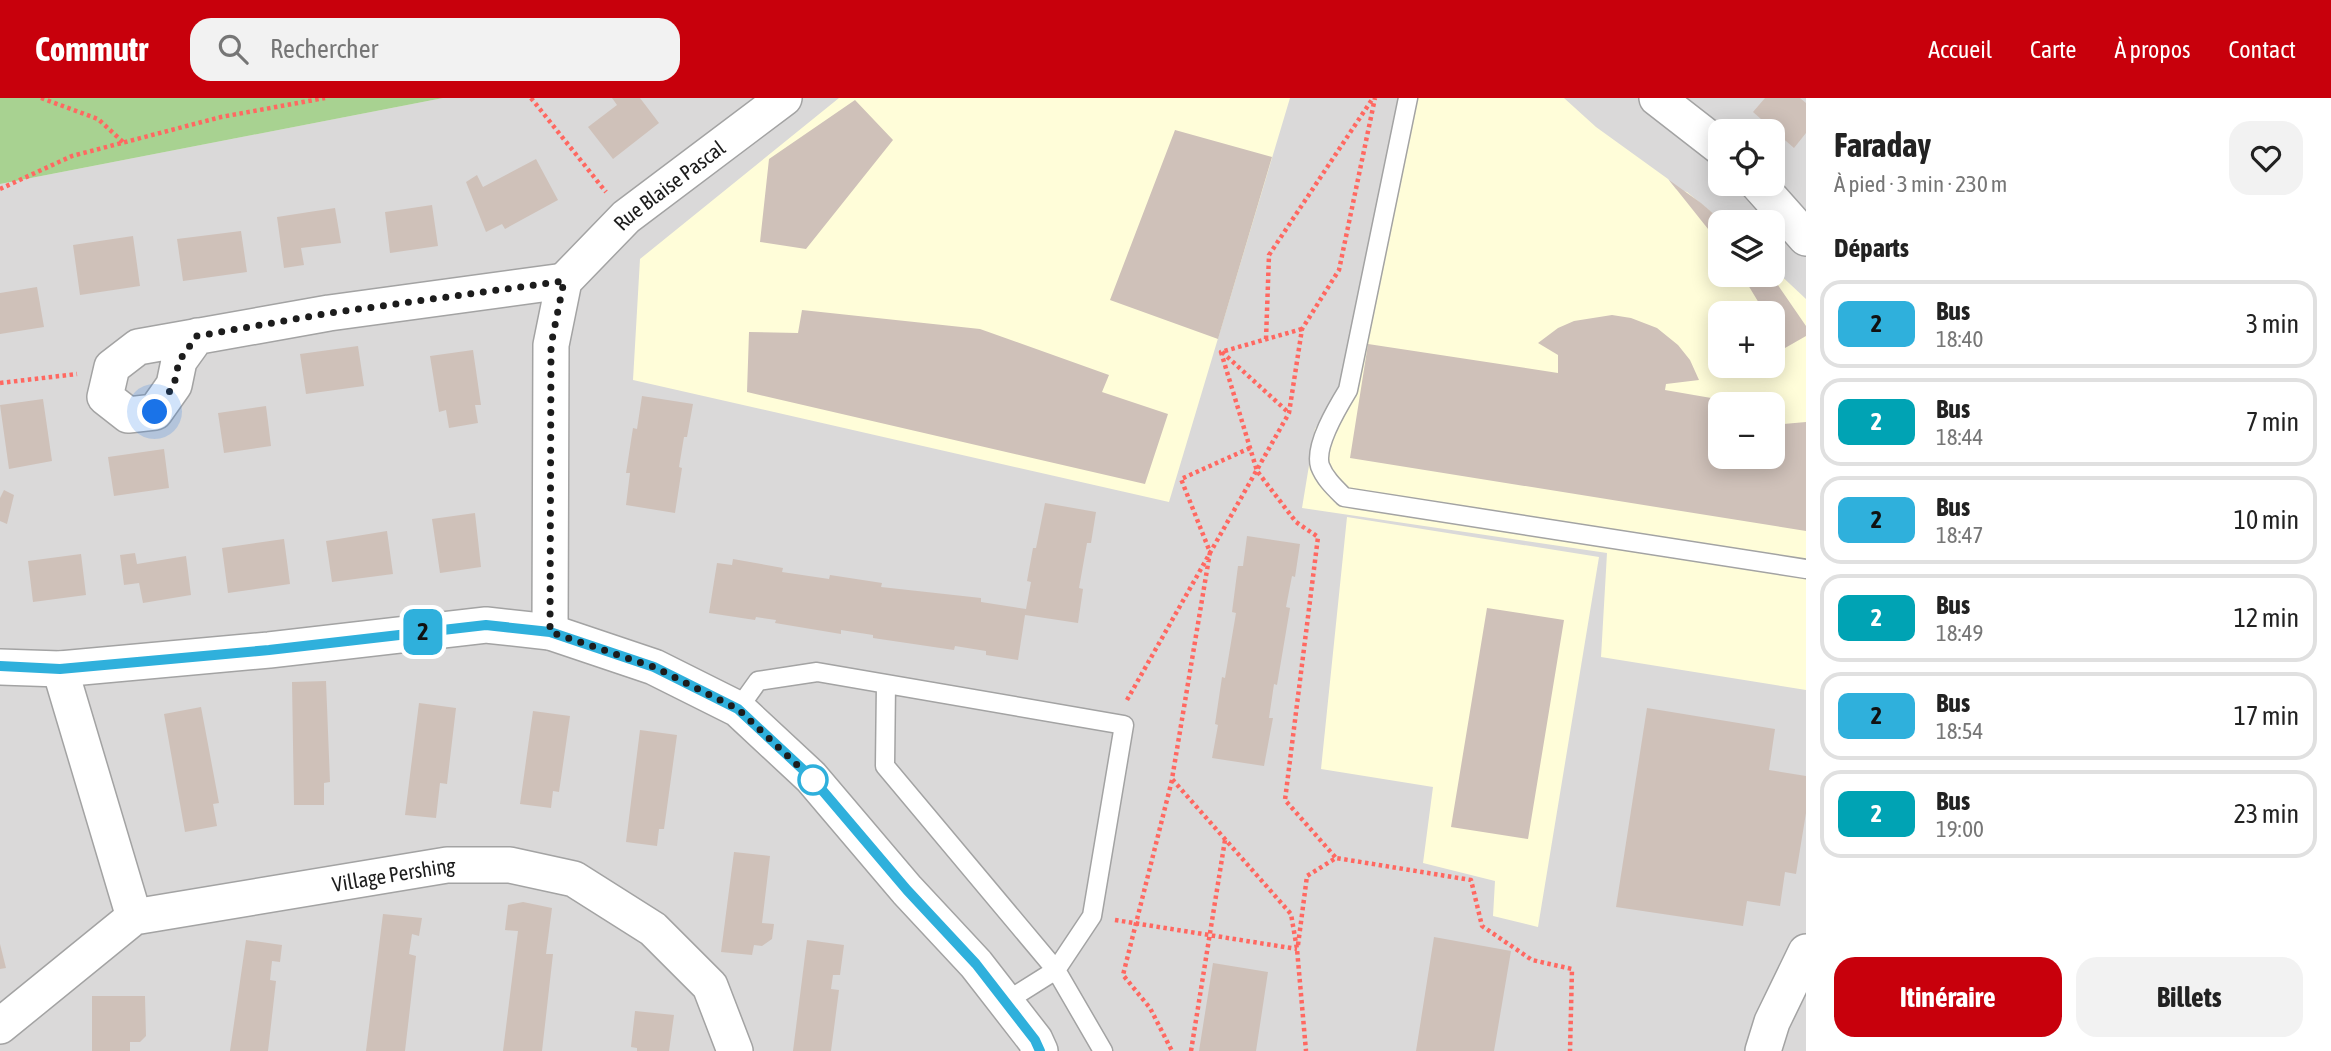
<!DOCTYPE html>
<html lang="fr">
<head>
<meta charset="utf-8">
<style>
	:root { --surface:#fff; --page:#f2f2f2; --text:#222; --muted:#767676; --line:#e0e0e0; --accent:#c8000c }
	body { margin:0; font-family:"Asap Condensed",sans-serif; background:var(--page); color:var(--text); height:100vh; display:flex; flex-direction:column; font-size:26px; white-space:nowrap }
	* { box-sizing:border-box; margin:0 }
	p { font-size:23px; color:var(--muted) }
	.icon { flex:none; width:38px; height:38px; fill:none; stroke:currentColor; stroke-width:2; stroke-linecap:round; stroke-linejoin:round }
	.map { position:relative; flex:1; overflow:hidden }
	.side { display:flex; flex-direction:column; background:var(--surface); width:525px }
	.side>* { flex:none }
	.badge { padding:0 14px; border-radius:10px; font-size:24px; line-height:46px }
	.tools { position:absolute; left:1708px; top:21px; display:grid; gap:14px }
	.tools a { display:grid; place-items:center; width:77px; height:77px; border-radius:14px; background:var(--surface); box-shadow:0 4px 18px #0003; font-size:35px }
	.you { position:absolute; width:35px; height:35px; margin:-18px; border:5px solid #fff; border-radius:50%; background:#1a73e8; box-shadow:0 0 0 10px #1a73e833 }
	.map>.badge { position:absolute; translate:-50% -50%; box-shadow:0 0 0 4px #fff }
	h2 { padding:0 28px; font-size:26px; line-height:63px }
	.round { display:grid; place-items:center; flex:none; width:74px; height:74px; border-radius:21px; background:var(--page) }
	.overview { display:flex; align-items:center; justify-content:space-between; height:119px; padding:0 28px }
	h1 { font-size:33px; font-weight:700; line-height:52px }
	.action { display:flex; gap:14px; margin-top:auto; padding:14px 28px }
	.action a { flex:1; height:80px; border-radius:21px; background:var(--accent); color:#fff; font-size:28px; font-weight:700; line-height:80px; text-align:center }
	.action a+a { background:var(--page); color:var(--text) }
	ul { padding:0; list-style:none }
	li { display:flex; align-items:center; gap:21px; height:88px; margin:0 14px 10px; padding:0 14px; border:4px solid var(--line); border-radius:21px }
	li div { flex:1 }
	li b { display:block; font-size:26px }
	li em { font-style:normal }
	li .badge { min-width:77px; font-weight:700; text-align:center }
	header { display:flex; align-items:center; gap:42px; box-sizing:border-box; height:98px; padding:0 35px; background:var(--accent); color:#fff }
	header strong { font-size:33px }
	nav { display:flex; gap:38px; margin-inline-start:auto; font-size:24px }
	.search { width:490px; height:63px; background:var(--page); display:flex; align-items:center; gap:18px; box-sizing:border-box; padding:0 24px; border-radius:21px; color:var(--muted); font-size:26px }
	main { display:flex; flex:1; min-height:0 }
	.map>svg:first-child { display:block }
	.residential { fill:#dad9d9; fill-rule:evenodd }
	.education { fill:#fffdd9; fill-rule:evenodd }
	.forest { fill:#a8d291 }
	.building { fill:#cfc1b9 }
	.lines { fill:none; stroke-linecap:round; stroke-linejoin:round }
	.lane-casing { stroke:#a3a3a3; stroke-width:21 }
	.street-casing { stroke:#a3a3a3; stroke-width:38 }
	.path { stroke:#ff6861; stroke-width:4.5; stroke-dasharray:3.5 3.5; stroke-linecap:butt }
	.lane { stroke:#fff; stroke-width:18 }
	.street { stroke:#fff; stroke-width:35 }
	.line-casing { stroke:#fff; stroke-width:16 }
	.line { stroke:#2fb0dc; stroke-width:10 }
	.walk { stroke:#1c1c1c; stroke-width:7; stroke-dasharray:0 12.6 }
	.stop-dot { fill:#fff; stroke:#2fb0dc; stroke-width:3.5 }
	.labels { text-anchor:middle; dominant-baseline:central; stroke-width:6; stroke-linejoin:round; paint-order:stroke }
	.street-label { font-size:21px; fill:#1c1c1c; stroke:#fff }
</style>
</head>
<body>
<header>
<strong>Commutr</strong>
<div class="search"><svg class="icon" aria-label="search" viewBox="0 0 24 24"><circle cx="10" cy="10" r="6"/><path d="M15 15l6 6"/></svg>Rechercher</div>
<nav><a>Accueil</a><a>Carte</a><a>À propos</a><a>Contact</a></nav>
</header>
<main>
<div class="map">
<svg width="1806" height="953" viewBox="0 0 1806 953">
	<rect width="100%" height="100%" fill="#efe9e0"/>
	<path class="residential" d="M443,0H1806V953H0V86ZM1720,33H1773V86H1720ZM1720,124H1773V177H1720ZM1720,215H1773V268H1720ZM1720,306H1773V359H1720Z"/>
	<path class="education" d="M839,0H1290L1169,404L633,282L640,161Z
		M1401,0H1564L1596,29L1668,81L1676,91L1687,94L1723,124H1720V177H1773V170L1806,201V592L1601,559L1607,455L1302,410L1315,331L1341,294ZM1720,215H1773V268H1720ZM1720,306H1773V359H1720Z
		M1347,419L1599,459L1538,829L1493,818L1495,783L1423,765L1433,689L1321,671Z"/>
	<path class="forest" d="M0,0H443L0,86Z"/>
	<path class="building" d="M612,0H640L659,25L613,61L588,29L617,7Z
		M1765,0H1800L1806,5V35L1794,50L1753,14Z
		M855,2L893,42L806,151L760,144L769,61Z
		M1175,32L1272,59L1218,241L1110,202Z
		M536,61L558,102L505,131L502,126L486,134L466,84L477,77L483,89Z
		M1669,82L1701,105L1723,124H1720V146Z
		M432,107L438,148L390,155L385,114Z
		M335,110L341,145L301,150L304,167L284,170L277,119Z
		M241,133L247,174L183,183L177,141Z
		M133,138L140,188L80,197L73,147Z
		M1742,177H1771L1806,228V238L1785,250L1773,228V215H1765Z
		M37,189L44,229L0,236V195Z
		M802,212L980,231L1109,277L1102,294L1168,316L1145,386L747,294L749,234L798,235Z
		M1612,217L1631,220L1657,230L1678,247L1690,262L1699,282L1666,286L1665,292L1740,305L1720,306V359H1773V327L1806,324V433L1350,360L1368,246L1558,275V257L1538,245L1558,230L1574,223Z
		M358,248L364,288L306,296L300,256Z
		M473,252L481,307H475L478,325L449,330L446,312L439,314L430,258Z
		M642,298L693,306L687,339H684L679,369L682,370L675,415L626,407L630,375H626L633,330L637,331Z
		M43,301L52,363L9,371L0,307Z
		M266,308L271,348L224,355L218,315Z
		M164,351L169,390L114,398L108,359Z
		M4,392L14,397L7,426L0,423V400Z
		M1045,405L1096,414L1091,445H1087L1079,490L1083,491L1078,525L1025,517L1018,562L986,557V553L955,548L954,552L873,540V537L841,532V536L775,525L776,522L756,519L755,522L709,515L717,465L732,467L733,461L783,470L782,474L829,481L830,477L882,485L881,489L981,500V504L1026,511L1031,484L1027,483L1033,450H1036Z
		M475,415L481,469L440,475L432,421Z
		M387,433L393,476L332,484L326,443Z
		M1247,438L1300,446L1295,479L1292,478L1286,509L1290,510L1277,587L1274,586L1269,620H1273L1264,668L1212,660L1218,627L1215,626L1222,579L1225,580L1236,515L1232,514L1238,468H1243Z
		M284,441L290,486L228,495L222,450Z
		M135,455L137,466L186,458L191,497L143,505L139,485L124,487L120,457Z
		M81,456L86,497L33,504L28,463Z
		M1487,510L1564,522L1528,741L1451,729Z
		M326,583L330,684L324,685V707H294L292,584Z
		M419,605L456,610L447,686L440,685L436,720L405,717Z
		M201,609L219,705L213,706L217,728L185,734L164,616Z
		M1647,610L1775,631L1769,672L1806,678V715L1796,776L1785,774L1780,808L1747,803L1743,828L1616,809Z
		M533,613L570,618L559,694L553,693L551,710L520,706Z
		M640,632L677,637L664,731H659L657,748L626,744Z
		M734,754L770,758L762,825L774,826L772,841L762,848L754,847L752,857L721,854Z
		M523,804L552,810L546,856H553L542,953H503L518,833L505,832L508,807Z
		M383,816L422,820L419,838L412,836L409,856L416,858L405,953H366Z
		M1434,839L1511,853L1494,953H1416Z
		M246,842L282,847L280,864L272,863L270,882L276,883L268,953H230Z
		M807,842L844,847L840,877H833L831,891L839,892L831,953H793Z
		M0,846L6,870L0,871Z
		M1213,865L1268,874L1256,953H1199Z
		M92,898H145L146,938L140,944H130V953H92Z
		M635,913L674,917L669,953H637V950L631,949Z"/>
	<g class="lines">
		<g class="lane-casing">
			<path id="lane" d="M1408,0L1348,292C1337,310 1314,348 1320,368C1325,381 1335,390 1344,399L1806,471
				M886,586L885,668L1056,872L1103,953
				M738,611L758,583L817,574L1124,627L1092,818L1056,872L1005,904"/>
		</g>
		<g class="street-casing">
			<g id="street">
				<path d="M1657,0L1720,49"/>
				<path d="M1758,86L1806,140"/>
				<path d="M197,238L179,263L174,287L155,314L128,317L105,299L112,269L138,249L329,215L564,183"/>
				<path id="s1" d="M550,534L551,247L564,183L626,119L784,0"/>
				<path d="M0,569L60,571L269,552L486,527L550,534L654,569L738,611L811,679L907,792L976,866L1035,942L1040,953"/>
				<path d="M60,571L134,819"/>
				<path id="s2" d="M0,928L134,819L447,767H510L574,781L653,831L710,888L735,953"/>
				<path d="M1763,953L1772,924L1806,854"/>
			</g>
		</g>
		<path class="path" d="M41,0L98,21L123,44
			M531,0L606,94
			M0,91L72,58L221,19L325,0
			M1302,231L1221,254L1257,373L1296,424L1318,439L1285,702L1336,760
			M1266,241L1269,157L1373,0
			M1222,254L1289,315
			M0,285L77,276
			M1250,350L1181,381L1210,454L1172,681L1291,816L1297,851L1306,953
			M1127,602L1289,315L1302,231L1339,172L1375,0
			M1172,682L1123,877L1150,910L1172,953
			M1115,822L1297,851
			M1298,847L1307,778L1336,760L1471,782L1482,828L1532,862L1572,871L1570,953
			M1191,953L1225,742"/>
		<use href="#lane" class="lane"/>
		<use href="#street" class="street"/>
	</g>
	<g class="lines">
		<g class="line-casing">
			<path id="line" d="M0,568L60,571L269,552L486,527L550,534L654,569L738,611L811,679L907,792L976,866L1035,942L1040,953"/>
		</g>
		<use href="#line" class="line"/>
		<path class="walk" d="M155,314L174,287L179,263L197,238L330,215L564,183L551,247L550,534L654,569L738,611L813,682"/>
	</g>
	<circle class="stop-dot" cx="813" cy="682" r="14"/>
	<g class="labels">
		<g class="street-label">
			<text stroke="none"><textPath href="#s1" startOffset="495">Rue Blaise Pascal</textPath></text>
			<text stroke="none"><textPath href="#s2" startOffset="436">Village Pershing</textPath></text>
		</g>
	</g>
</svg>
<div class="tools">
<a><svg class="icon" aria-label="locate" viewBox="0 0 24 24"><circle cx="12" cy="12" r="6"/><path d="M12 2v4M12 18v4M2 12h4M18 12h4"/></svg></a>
<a><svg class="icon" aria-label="layers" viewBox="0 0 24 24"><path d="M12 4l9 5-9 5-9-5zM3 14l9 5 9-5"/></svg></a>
<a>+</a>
<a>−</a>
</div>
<div class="you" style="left:155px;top:314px"></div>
<b class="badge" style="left:423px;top:534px;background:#2fb0dc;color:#111">2</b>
</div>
<section class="side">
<div class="overview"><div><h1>Faraday</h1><p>À pied · 3 min · 230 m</p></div><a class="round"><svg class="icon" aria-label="heart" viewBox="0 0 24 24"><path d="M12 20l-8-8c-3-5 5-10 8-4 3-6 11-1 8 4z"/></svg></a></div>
<h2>Départs</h2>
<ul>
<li><span class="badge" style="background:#2fb0dc;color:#111">2</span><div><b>Bus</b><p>18:40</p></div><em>3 min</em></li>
<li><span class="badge" style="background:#00a3b4;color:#fff">2</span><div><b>Bus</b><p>18:44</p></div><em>7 min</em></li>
<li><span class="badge" style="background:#2fb0dc;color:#111">2</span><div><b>Bus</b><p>18:47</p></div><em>10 min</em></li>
<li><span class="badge" style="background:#00a3b4;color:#fff">2</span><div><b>Bus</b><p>18:49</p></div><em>12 min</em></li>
<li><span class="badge" style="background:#2fb0dc;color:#111">2</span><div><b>Bus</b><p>18:54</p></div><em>17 min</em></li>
<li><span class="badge" style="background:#00a3b4;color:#fff">2</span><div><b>Bus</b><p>19:00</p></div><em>23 min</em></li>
</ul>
<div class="action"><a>Itinéraire</a><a>Billets</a></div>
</section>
</main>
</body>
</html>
